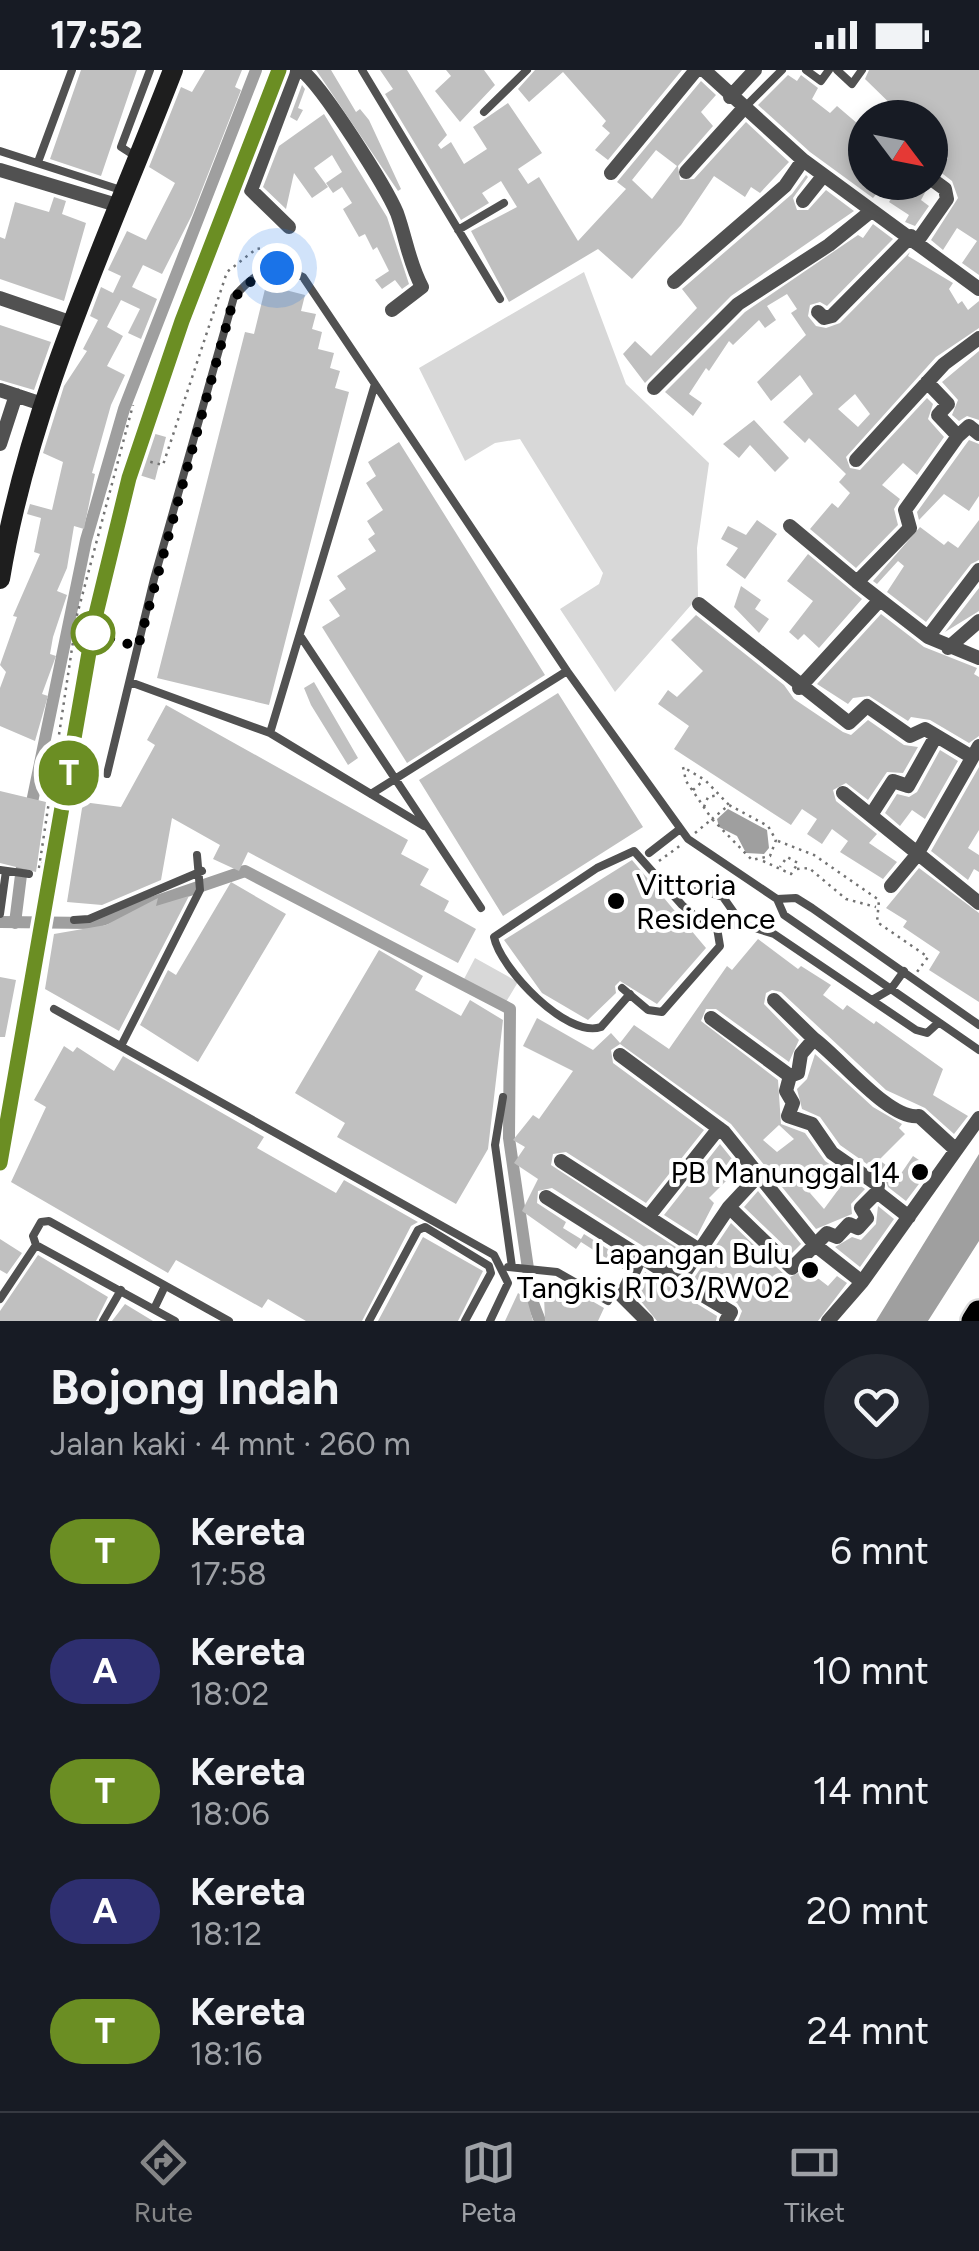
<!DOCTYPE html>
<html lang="id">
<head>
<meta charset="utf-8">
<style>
	:root { --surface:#171b24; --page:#242831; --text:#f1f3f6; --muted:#9ea1a6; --line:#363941; --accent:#858687 }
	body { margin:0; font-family:Figtree,sans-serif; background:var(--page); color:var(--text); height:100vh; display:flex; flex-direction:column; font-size:38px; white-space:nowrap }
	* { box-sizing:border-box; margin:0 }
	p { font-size:32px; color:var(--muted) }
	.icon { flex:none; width:55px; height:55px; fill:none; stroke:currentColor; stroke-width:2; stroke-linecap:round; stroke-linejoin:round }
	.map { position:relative; height:1251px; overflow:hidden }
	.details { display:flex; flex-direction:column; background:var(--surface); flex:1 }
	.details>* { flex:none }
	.badge { padding:0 20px; border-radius:32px; font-size:35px; line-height:65px }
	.needle { width:65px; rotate:122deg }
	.buttons { position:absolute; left:848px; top:30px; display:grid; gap:20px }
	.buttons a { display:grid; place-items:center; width:100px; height:100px; border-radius:50%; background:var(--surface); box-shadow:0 5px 15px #0003; font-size:50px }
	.you { position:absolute; width:50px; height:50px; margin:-25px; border:8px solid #fff; border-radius:50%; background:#1a73e8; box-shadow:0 0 0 15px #1a73e833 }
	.map>.badge { position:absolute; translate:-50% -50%; box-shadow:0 0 0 5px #fff }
	.round { display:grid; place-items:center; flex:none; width:105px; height:105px; border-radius:52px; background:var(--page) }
	.summary { display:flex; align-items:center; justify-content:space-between; height:170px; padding:0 50px }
	h1 { font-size:48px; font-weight:700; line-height:75px }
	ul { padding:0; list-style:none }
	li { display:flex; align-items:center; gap:30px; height:120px; padding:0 50px }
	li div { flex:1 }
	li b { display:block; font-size:38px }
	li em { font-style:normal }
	li .badge { min-width:110px; font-weight:700; text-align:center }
	.status { display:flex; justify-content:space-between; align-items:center; height:70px; padding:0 50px; background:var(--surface); direction:ltr }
	.status svg { height:28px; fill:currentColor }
	.tab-bar { display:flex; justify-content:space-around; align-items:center; height:140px; border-top:2px solid var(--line); background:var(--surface); font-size:28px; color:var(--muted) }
	.tab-bar a { display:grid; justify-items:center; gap:5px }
	.tab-bar .selected { color:var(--accent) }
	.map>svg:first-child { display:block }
	.green { fill:#d8d8d8 }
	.water { fill:#9f9f9f }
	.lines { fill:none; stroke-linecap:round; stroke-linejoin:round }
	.canal { stroke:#9f9f9f; stroke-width:12 }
	.building { fill:#c0c0c0; fill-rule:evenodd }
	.highway-casing { stroke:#dbdbdb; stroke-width:30 }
	.path { stroke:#737373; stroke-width:2.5; stroke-dasharray:2.5 5; stroke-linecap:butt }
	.lane { stroke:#515151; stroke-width:8 }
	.street { stroke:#515151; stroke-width:14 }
	.secondary { stroke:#1e1e1e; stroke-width:20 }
	.highway { stroke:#000; stroke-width:25 }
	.rail { stroke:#000; stroke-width:4; stroke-dasharray:15 5 2.5 5; stroke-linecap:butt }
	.line-casing { stroke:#fff; stroke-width:22 }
	.line { stroke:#6b8e23; stroke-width:15 }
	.walk { stroke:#000; stroke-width:10; stroke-dasharray:0 18 }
	.stop-dot { fill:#fff; stroke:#6b8e23; stroke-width:5 }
	.poi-dot { fill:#000; stroke:#fff; stroke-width:4 }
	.labels { text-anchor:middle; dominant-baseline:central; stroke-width:8; stroke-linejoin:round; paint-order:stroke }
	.poi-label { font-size:30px; fill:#000; stroke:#fff; text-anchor:end }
</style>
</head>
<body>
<div class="status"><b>17:52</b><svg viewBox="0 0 49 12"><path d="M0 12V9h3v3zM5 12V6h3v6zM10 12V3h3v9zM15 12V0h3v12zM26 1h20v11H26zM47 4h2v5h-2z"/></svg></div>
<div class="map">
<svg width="979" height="1251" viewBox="0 0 979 1251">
	<rect width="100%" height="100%" fill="#fff"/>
	<path class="green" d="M584,202L626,314L709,393L697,478L698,527L615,622L560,539L599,514L603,503L520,369L495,373L465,391L419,298Z
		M475,888L518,912L506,932L464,909Z"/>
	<path class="water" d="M728,739L767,760L769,778L764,784L746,783L737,766L719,757L717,749Z
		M979,1084V1171L928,1251H876Z"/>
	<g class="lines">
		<path class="canal" d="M30,742L86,470L124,339L256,0
			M0,852L93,853L245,801L510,939L509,1068L533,1233L540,1251
			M15,853L24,781"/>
	</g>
	<path class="building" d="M81,0H137L101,106L50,89Z
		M205,0H242L235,17L241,20L192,145L162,204L143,195L132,217L157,229L141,269L128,263L140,239L121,230L107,257L123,266L107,296L125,305L111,335L92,403L95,404L84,459L74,456L67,498L57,521L67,525L53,567L50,584L56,586L42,624L48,626L35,671L0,656V618L6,602L0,595L17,547L13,546L40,484L34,482L41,448L27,444L30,434L52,440L63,392L43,383L64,316L87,281L83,279L98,250L90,246L101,217L113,223L121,206L108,200L127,161L146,170L175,113L149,97L181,17L192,22Z
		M316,0H331L356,42L360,39L369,50L401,119L398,121Z
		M380,0H407L447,65L438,75L441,79L451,72L464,94L487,79L473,57L508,33L542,83L518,99L528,114L539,107L578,171L626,119L617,112L701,11L716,25L701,42L713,56L678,96L680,110L694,109L746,52L789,92L760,123L751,117L745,127L714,106L681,155L632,209L598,179L509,232L471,161L517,137L501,111L482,123L489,133L461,150L385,24L393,19ZM656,80L677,96L652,129L632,110Z
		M446,0H484L495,15L460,52L435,21L451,6Z
		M535,0H682L608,90L595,80L610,63L602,56L606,51L563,2L529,32L518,19Z
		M869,0H979V205L962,193L977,171L957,158L943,180L931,170L958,128L952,111L939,101L948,88L930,71V48H905L865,9Z
		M788,5L797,11L801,5L818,18L812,29L830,43L837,36L865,60V112H886L873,128L810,82L758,35Z
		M302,15L305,19L298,38L303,40L297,51L290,47Z
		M324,44L387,147L409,214L402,219L395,210L382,219L375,210L389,201L377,177L373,180L365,164L359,167L343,139L352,133L342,117L333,123L326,113L342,102L332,85L314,98L328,117L312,128L294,103L286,139L263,117L279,76Z
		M806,105L808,107L793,128L797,140H808L826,120L854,141L731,226L645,313L623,284L635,271L651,286L697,238L682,219L792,124Z
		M902,112H918L927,119L921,130L929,136L915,156L905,152L909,145L889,132Z
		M54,127L66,131L62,144L86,153L64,231L0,209V167L5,169L15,132L49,142Z
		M873,154L893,169L827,236L820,232L810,235L808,246L816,256L826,258L840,253L910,182L908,186L953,213L949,219L958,234L962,231L968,240L979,231V258L936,287L846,387L850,398L860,400L927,328L933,334L928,349L944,367L917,405L903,393L882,415L900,429L894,439L898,455L856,498L810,459L832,433L838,438L850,423L839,412L846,404L809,368L805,373L783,352L813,324L800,305L771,331L757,312L806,265L791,243L797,239L787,224L767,236L776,250L765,258L759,250L733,275L729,271L709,301L706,298L689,324L702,333L693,346L665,322L745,242L858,165L863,168ZM855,324L870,344L858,357L838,339Z
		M266,215L305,225L301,241L316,244L312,259L322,262L318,279L334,283L330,298L340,301L335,318L349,322L269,635L157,608L245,262L254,264Z
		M0,255L51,272L34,320L0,310Z
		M979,281V350L967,346L959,351L952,345L958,330L942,312Z
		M754,350L789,388L775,402L750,375L739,388L723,374Z
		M152,363L166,367L155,410L139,405Z
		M969,370L979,374V426L969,441L944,424L919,450L917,442Z
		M399,372L545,605L407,693L322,557L340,546L329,530L346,519L337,506L376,481L368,469L375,464L367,451L383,440L366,413L376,406L368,392Z
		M757,450L777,464L745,509L726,495L738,478L721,469L728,456L746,465Z
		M979,450V490L971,494L926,552L887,522L904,496L898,491L877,514L873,511L920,457L944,475L948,471L958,478Z
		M808,484L862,529L819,578L804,564L798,570L789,562L813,531L787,511Z
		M741,516L761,530L755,539L769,549L759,563L734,537Z
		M979,518V541L945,562Z
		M881,544L924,577L977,598L974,604L979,607V666L969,673L930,650L911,647L908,651L869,626L853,628L848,634L817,614Z
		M696,545L784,615L794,629L843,662L851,665L868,650L904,675L918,677L903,703L887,702L868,730L846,713L833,720L836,731L877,764L869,773L897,792L883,809L840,782L848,771L832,759L822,774L807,764L817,749L802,739L791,755L674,679L689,656L658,634L668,620L677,627L703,601L671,570Z
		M314,612L358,688L348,695L311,635L304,618Z
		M558,623L643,757L503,846L419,710Z
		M166,635L408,770L401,784L429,799L420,815L449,831L444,841L476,859L458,893L248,782L239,801L213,789L220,775L172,748L161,810L102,835L67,832L83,732L121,737L155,675L147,670Z
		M940,680L958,691L925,749L912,740L900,756L885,743L897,724L909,727L917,722Z
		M979,697V760L968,778L979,785V802L974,799L968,810L931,781Z
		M0,721L46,732L36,802L0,793Z
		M632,790L706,878L657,934L620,911L615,916L616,923L588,950L542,923L504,870Z
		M919,798L979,843V932L929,900L940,882L903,857L907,851L886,838Z
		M231,812L286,844L198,992L140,955L168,900L176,905Z
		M189,826L119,961L45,919L54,864L106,855L158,828L156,836Z
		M758,869L798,899L801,896L831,915L823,925L843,940L847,935L874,954L876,951L943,999L933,1025L968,1046L954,1064L925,1038L886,1020L781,922L772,920L766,923L764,934L799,970L789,992L716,939H706L701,951L778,1010L781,1054L805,1063L825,1091L865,1119L851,1134L852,1144L816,1159L731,1054L620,974L611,980L613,993L704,1060L646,1133L566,1082L553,1084L551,1095L685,1183L682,1188L674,1183L668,1192L552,1118L538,1121L537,1133L566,1152L563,1158L581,1169L584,1164L627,1191L623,1199L581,1172L576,1179L522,1141L538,1109L514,1093L525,1077L513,1070L533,1045L539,1049L573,1001L523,976L537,948L593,980L611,963L620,973L634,955L669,979L727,896L732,900ZM779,1055L794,1069L777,1082L763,1070ZM824,1111L838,1120L824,1139L810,1123Z
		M379,880L423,906L415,920L461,946L470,930L503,950L488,1079L456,1134L337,1067L345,1053L295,1023Z
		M0,907L16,910L5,967H0Z
		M64,976L73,982L77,977L114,1001L123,986L264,1067L257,1078L336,1123L344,1110L418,1152L411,1156L362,1251H306L268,1229L262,1238L176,1190L168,1203L11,1112L46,1037L34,1030Z
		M815,984L873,1037L902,1054L899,1058L905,1064L879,1090L900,1105L913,1086L931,1098L906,1131L888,1117L884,1106L840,1075L820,1047L802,1039L797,1019L807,1009Z
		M720,1074L745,1105L737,1113L729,1108L709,1128L714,1133L697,1166L664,1145Z
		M758,1121L801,1174L792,1183L744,1137Z
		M878,1136L894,1149L860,1197L835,1177L852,1167L861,1170L876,1154Z
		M731,1153L788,1208L806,1199L828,1216L837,1206L847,1213L818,1251H738L742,1241L737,1233L694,1208Z
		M423,1167L483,1201L458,1251H378Z
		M0,1169L22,1183L7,1204L0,1200Z
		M38,1185L108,1227L96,1251H0V1241Z
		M645,1202L717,1246L716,1251H657L635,1224Z
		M556,1210L604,1238L598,1251H545L544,1226Z
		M518,1223L527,1229L533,1251H505Z
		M125,1234L153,1251H112Z"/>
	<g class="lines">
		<g class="highway-casing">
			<path id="highway" d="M974,1251L979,1243"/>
		</g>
		<path class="path" d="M143,390L163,395L227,202L256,179L277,176V191
			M693,720L704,710
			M704,737L708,727L719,725
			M695,763L712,749L752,790L770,786L776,770L768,756L729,735L712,749L686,711L683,697L705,710L729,735
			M778,771L814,785L879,830L877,852L928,887L917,902
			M659,791L681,775
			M763,791L791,804L798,793L787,787L780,797
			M41,793L58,795L110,506L156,342
			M39,798L77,545L133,335
			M797,799L809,798L846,829L876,837"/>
		<path class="lane" d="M362,0L500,229
			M806,0L821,11L829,0
			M837,0L852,14L862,0
			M746,36L782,0
			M484,42L527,0
			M0,81L124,121
			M135,86L121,77L150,0
			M38,92L72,0
			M458,160L504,133
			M375,314L567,601L688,769L777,829L784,845L979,980
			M301,567L481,838
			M130,612L270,663L424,756
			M107,704L154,509L234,227C256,202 271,191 303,207L375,314L270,663
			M371,724L567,601
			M649,783L680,759
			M0,800L29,804
			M670,822L704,821L723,827L742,854
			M777,829L796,828L812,838L979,955
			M0,844L6,801
			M74,850L89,849L202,801
			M622,918L648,940L662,942L720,876L717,858
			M630,924L601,957C567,969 500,898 494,867L597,798L634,781L682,835L706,855L717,858L742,854L774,864L916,960L927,963L938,953
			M872,930L891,919L904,901
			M54,939L494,1185L508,1213L490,1251
			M121,976L200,820L197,785
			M503,1027L495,1075L512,1197
			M508,1197L557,1202L608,1231
			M0,1229L36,1175
			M154,1239L165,1216
			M103,1251L121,1220
			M175,1251L36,1175L33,1166L41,1152L49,1151L229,1251
			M369,1251L418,1160L425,1157L489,1196L491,1203L465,1251"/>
		<path class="street" d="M301,0C322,15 386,117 397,143C406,168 409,193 422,217L392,240
			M704,0L803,90L979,219
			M730,27L755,0
			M0,100L120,136
			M686,102L743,39
			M611,103L696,0
			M803,131L823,106
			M289,157L251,120L296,0
			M916,173L947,129L945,119L930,108
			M674,212L785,116L803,90
			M0,228L73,253
			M818,242L824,248L832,246L911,166
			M927,312L948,334L938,345L958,366L969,356L979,364
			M654,318L738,234L829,175L870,142
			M0,320L45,335
			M958,366L905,440L910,458L857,512L928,567L979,588
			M0,374L16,325
			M856,390L944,294L979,268
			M790,456L857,512
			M699,534L849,653L867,636L910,666L925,659L972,687
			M928,567L979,500
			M948,578L979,551
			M799,618L878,532
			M843,723L979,833
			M871,745L893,711L908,716L936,666
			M891,816L916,786L979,676
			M774,930L814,969
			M711,948L790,1006
			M620,985L724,1062L815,1175L862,1212
			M561,1091L699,1180
			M877,1122L878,1115L832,1083L812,1054L788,1046L793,1033L786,1021L790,1006L798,1003L801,984L814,969C840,988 890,1051 919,1046L956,1080
			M546,1127L679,1211
			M729,1137L792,1198L827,1163L837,1167L849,1154L858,1158L867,1148L861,1138L877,1122L909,1147
			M649,1146L719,1058
			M640,1188L622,1226L647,1251
			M726,1251L731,1242L679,1211L729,1137L757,1107
			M828,1251L862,1212L979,1048"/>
		<path class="secondary" d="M0,509C29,332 109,166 173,0"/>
		<use href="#highway" class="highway"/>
		<path class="rail" d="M0,1093L95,548L129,407L182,251L279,0"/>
	</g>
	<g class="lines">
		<g class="line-casing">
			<path id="line" d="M0,1093L95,548L129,408L182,251L279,0"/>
		</g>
		<use href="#line" class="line"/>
		<path class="walk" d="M93,563L138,577L234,228L264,199L277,198"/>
	</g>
	<circle class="stop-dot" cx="93" cy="563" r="20"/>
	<g class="poi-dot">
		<circle cx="616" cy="831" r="10"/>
		<circle cx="920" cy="1102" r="10"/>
		<circle cx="810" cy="1200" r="10"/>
	</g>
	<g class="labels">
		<g class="poi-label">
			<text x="636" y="814" text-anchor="start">Vittoria<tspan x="636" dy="34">Residence</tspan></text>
			<text x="900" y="1102">PB Manunggal 14</text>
			<text x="790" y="1183">Lapangan Bulu<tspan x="790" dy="34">Tangkis RT03/RW02</tspan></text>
		</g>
	</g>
</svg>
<div class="buttons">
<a><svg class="needle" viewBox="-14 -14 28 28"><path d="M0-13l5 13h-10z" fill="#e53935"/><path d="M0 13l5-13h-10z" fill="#9ea1a6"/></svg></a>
</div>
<div class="you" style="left:277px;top:198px"></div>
<b class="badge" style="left:69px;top:703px;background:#6b8e23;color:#fff">T</b>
</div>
<section class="details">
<div class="summary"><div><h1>Bojong Indah</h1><p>Jalan kaki · 4 mnt · 260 m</p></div><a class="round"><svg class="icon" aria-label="heart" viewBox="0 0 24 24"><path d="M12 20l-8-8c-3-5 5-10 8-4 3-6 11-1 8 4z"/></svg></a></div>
<ul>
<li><span class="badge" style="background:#6b8e23;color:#fff">T</span><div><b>Kereta</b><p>17:58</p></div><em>6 mnt</em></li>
<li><span class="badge" style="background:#2e2f70;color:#fff">A</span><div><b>Kereta</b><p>18:02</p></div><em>10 mnt</em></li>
<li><span class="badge" style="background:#6b8e23;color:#fff">T</span><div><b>Kereta</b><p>18:06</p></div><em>14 mnt</em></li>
<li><span class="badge" style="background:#2e2f70;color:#fff">A</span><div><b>Kereta</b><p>18:12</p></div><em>20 mnt</em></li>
<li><span class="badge" style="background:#6b8e23;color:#fff">T</span><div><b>Kereta</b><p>18:16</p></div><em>24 mnt</em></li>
</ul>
</section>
<nav class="tab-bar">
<a class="selected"><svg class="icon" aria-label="directions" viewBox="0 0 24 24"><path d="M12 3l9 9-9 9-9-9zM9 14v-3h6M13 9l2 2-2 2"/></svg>Rute</a>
<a><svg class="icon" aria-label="map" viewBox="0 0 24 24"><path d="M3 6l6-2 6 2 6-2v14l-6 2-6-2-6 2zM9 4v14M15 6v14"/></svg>Peta</a>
<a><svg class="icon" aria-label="tickets" viewBox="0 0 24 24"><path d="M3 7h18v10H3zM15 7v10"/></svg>Tiket</a>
</nav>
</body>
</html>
